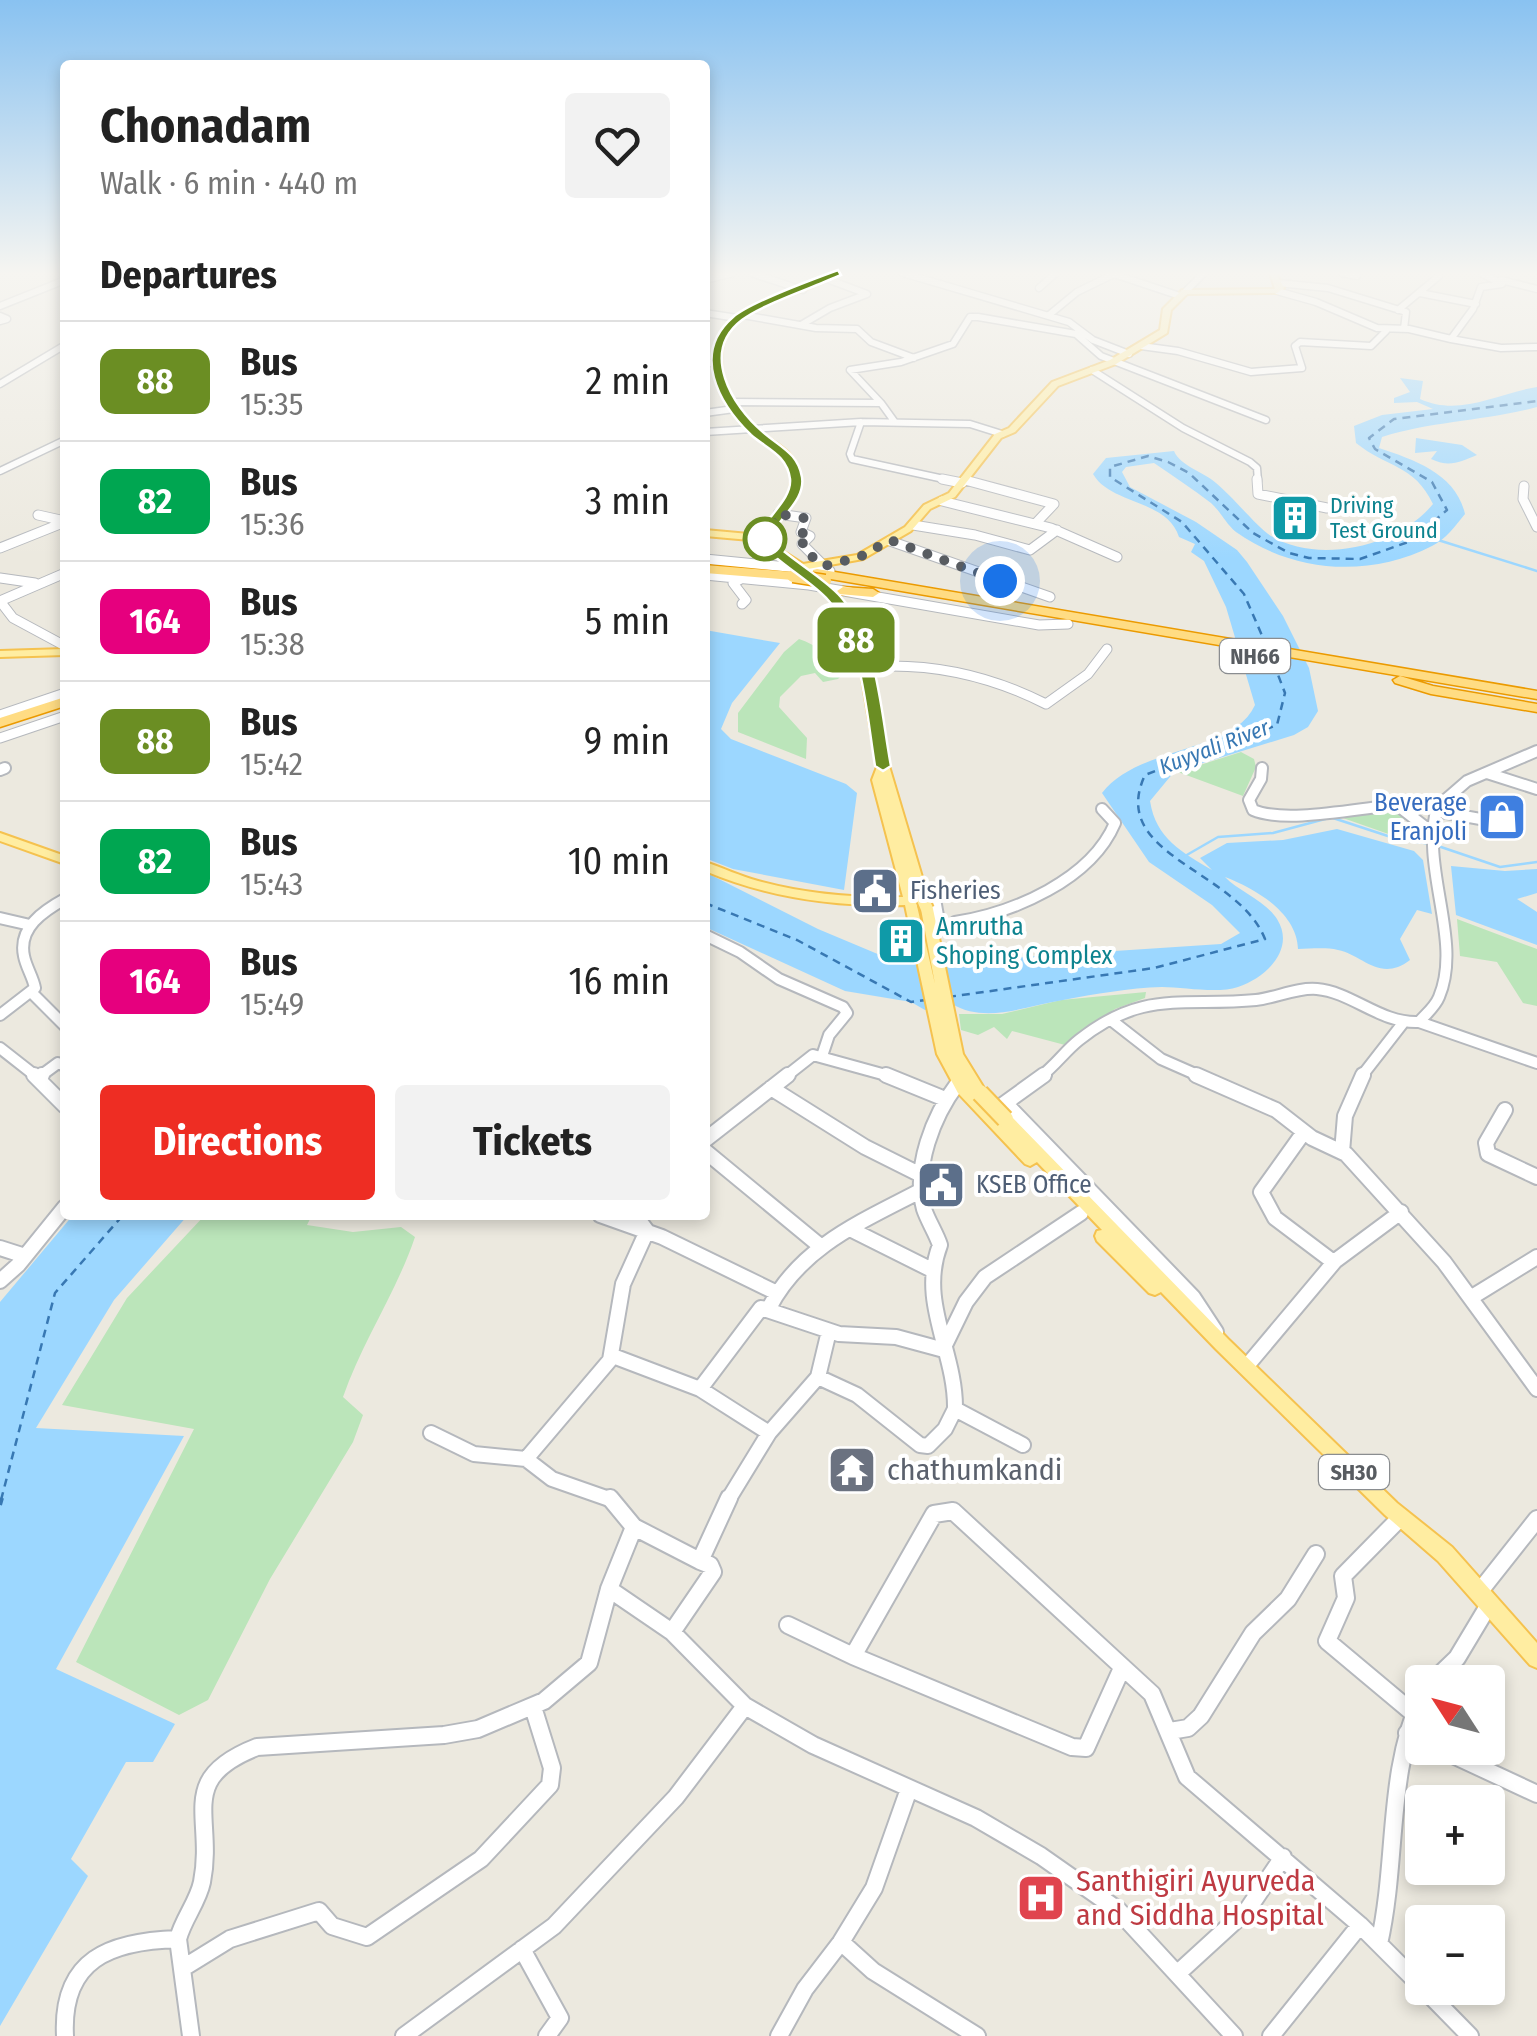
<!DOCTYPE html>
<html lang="en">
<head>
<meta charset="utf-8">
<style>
	:root { --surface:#fff; --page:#f2f2f2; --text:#222; --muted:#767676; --line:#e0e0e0; --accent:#ee2d23 }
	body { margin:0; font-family:"Fira Sans Condensed",sans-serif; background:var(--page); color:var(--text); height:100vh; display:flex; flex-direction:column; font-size:38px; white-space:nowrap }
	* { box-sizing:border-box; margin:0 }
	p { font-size:32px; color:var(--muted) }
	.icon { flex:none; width:55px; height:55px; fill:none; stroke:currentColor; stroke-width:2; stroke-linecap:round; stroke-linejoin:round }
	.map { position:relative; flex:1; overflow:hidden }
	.panel { position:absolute; left:60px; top:60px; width:650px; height:1160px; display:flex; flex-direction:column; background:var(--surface); border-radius:10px; box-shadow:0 5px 15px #0003 }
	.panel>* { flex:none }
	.badge { padding:0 20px; border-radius:15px; font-size:35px; line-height:65px }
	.needle { width:65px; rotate:306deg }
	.controls { position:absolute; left:1405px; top:1665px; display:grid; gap:20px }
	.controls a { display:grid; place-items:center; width:100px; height:100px; border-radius:10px; background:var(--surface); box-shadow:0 5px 15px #0003; font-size:50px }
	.you { position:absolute; width:50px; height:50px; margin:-25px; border:8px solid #fff; border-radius:50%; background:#1a73e8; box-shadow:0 0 0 15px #1a73e833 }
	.map>.badge { position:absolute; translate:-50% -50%; box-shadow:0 0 0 5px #fff }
	h2 { padding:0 40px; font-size:38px; line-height:90px }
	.round { display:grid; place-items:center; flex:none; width:105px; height:105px; border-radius:10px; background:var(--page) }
	.summary { display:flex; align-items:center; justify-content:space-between; height:170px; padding:0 40px }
	h1 { font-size:48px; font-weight:700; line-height:75px }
	.primary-button { display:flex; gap:20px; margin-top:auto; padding:20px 40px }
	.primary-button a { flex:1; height:115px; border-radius:10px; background:var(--accent); color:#fff; font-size:40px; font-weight:700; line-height:115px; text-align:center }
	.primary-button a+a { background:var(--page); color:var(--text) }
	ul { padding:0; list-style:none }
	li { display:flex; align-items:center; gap:30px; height:120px; padding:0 40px; border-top:2px solid var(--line) }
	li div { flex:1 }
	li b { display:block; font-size:38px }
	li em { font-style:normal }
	li .badge { min-width:110px; font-weight:700; text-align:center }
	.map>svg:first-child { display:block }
	.green { fill:#bbe5ba }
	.water { fill:#9cd7ff }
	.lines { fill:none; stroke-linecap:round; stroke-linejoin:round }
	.stream { stroke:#9cd7ff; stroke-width:2.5 }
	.ferry-far1 { stroke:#3878b3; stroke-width:2.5; stroke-dasharray:8 6; stroke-linecap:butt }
	.ferry { stroke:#3878b3; stroke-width:4; stroke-dasharray:19 15; stroke-linecap:butt }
	.minor-far4-casing { stroke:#b5b8bd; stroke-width:9 }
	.minor-far3-casing { stroke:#b5b8bd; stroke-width:11 }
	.minor-far2-casing { stroke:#b5b8bd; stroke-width:14 }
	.minor-far1-casing { stroke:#b5b8bd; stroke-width:18 }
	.minor-casing { stroke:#b5b8bd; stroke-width:20 }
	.major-casing { stroke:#f5c24f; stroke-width:4 }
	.highway-casing { stroke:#eb9a00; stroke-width:3 }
	.minor-far4 { stroke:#fff; stroke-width:6 }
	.minor-far3 { stroke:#fff; stroke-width:9 }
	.minor-far2 { stroke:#fff; stroke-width:10 }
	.minor-far1 { stroke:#fff; stroke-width:14 }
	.minor { stroke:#fff; stroke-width:16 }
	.major { fill:#ffeda1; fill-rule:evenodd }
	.highway { fill:#ffdc83; fill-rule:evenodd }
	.major-bridge-far1-casing { stroke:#f5c24f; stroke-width:16; stroke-linecap:butt }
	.major-bridge-casing { stroke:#f5c24f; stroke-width:20; stroke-linecap:butt }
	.highway-bridge-casing { stroke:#eb9a00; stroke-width:15; stroke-linecap:butt }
	.major-bridge-far1 { stroke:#ffeda1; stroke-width:12 }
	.major-bridge { stroke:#ffeda1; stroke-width:16 }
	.highway-bridge { stroke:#ffdc83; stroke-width:12 }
	.line { fill:#6b8e23; stroke:#fff; stroke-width:2.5 }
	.walk { stroke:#585c61; stroke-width:10; stroke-dasharray:0 18 }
	.stop-dot { fill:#fff; stroke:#6b8e23; stroke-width:5 }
	.labels { text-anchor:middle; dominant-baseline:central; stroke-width:8; stroke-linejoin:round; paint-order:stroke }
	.far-culture-label { font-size:22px; fill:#0d838f; stroke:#fff; text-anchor:start }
	.shield { fill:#fff; stroke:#8a8d90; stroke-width:2.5 }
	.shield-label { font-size:22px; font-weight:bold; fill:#585c61 }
	.far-water-label { font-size:22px; font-style:italic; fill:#3878b3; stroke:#fff }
	.shop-label { font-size:25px; fill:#366cbe; stroke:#fff; text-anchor:end }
	.service-label { font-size:25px; fill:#4e5e75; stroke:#fff; text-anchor:start }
	.culture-label { font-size:25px; fill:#0d838f; stroke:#fff; text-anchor:start }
	.near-worship-label { font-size:30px; fill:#5b616d; stroke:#fff; text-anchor:start }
	.near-health-label { font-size:30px; fill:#be3a42; stroke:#fff; text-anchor:start }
</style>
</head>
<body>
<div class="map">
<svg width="1537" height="2036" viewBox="0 0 1537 2036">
	<rect width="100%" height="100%" fill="#ece9df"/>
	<path class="green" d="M799,639C818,645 827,658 846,664V671L838,679L823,682L815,673L801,676L780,697L779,707L807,738L806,759L738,732V713L784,652Z
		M1241,752L1254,759L1256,767L1243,796L1178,772Z
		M1387,809H1412L1429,832L1422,844L1410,819L1399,820L1410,832L1397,837L1340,817Z
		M1457,919L1537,949V1006L1523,1003L1497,962L1460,956Z
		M1146,992L1145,998L1115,1009L1065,1045L1012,1031L1007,1039L994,1027L978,1035L961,1030L959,1014H1002L1061,1000Z
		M205,1215H312L307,1225L353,1232L401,1227L415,1237C396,1293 362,1342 343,1397L363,1415L353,1442L270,1579L208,1700L179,1715L76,1662L194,1429L62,1405L127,1298Z"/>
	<path class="water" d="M1400,378L1423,381L1420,399C1460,417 1494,394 1537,387V407C1485,421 1432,421 1382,437L1379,448C1415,460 1456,474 1465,514C1456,525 1445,540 1432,546C1369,578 1294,573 1236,532C1226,524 1221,512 1211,503C1193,489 1173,476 1154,463L1126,467L1122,472L1130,487L1196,522L1237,550L1247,562L1283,616L1309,668L1318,711L1308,727L1294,735L1174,772L1150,801C1156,839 1182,852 1212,870L1200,858L1227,843L1283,840L1337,829L1414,851L1423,860L1432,914L1417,910L1400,939L1410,960C1380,983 1363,955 1338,950C1325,947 1310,949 1298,949C1297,913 1256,889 1225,877C1238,891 1266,901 1277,919C1296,949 1266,978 1238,987C1217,994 1184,987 1162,987C1129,988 1095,994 1063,1000C1026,1006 986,1024 952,1004L925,1010L911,1002L845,991L705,927V872L818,929L880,955L978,960L1221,944L1240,933L1212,905L1149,862L1102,793C1139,745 1233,754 1255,705L1226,607L1204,561L1191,552L1195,544L1179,537C1167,499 1111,505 1093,474L1106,458L1174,451C1180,466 1204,472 1216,483C1233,497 1256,526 1271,536C1319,565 1399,546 1433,504C1414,464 1387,468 1356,443L1354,426L1382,415L1433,409L1417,402L1394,403V398L1410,392Z
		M1416,438L1462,445L1477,455C1459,462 1450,468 1431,459L1437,451L1415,453Z
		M705,630L780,643L732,703L721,729L731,739L846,784L857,793L844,890L733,869L705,858Z
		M1451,866L1505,871L1537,869V893L1517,899L1537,912V945L1456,915Z
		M73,1215H188L114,1300L36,1428L184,1436L56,1669L175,1724L153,1762H126L71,1859L88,1876L0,2026V1302Z"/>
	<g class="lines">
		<path class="stream" d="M1438,540L1537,571
			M1333,818L1397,839L1431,844
			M1438,846L1500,867L1537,862
			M1185,856L1218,837L1273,833L1325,819"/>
		<path class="ferry-far1" d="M1267,647L1244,594L1182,522L1110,477V467L1148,456L1168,462L1189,473L1253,533L1289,553L1309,558L1360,559L1411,541L1447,510L1432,482L1375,449L1369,438L1394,419L1537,401
			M705,903L797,940L911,1002L926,1000
			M948,997L1154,968L1265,939C1237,869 1107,856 1145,775L1277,725L1285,693L1270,654
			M1,1500L55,1293L123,1215"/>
		<path class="ferry" d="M0,1505L2,1498"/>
		<g class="minor-far4-casing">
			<path id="minor-far4" d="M751,273L803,290
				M903,273L1069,322L1093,340L1129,354
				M1342,273L1357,276
				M1114,274L1180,296
				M705,280L733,273
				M1501,280L1537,289
				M1278,283L1328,288L1406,312L1404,329
				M1039,288L1056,273
				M1277,291L1316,302L1377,328L1409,329L1451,339L1473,309L1481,287L1502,284L1481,273
				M1185,292L1204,273
				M1420,293L1476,304
				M0,306L65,280
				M1398,310L1439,276
				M705,313L737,318
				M743,315L816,328L857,329L871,342L914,358
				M1049,315L1077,292L1116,273
				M0,316L7,319L0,321
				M801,325L830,308L867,294L827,279
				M1451,339L1501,348L1537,347
				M1141,346L1178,351L1251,372L1302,368L1295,346L1300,342L1371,346L1386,331
				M705,363H715
				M1092,370L1183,428L1250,462L1257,468L1258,481
				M0,384L65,345
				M729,402L881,403L894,421
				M881,403L850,370L901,362L953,344L970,317H978L1076,334L1101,356L1266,420
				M705,413L734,409
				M861,422L970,424L1002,434
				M705,432L861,422L850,454L852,459L953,481
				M0,471L65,440
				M965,480L969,481"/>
		</g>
		<g class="minor-far3-casing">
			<path id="minor-far3" d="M942,479L962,483
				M1257,479L1258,494L1327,508
				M965,480L1054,504L1036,523
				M1524,486L1523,499L1537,527
				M942,501L1051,528L1117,557
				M778,514L806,518L801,532L810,536L802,544L824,566
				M38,515L65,521
				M913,525L975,535L1030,550L1057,530
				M890,541L1050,597
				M0,548L65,522
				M705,559L830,571
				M705,575L809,585L1039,625L1068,624
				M0,578L35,583
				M0,601L13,618L65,646
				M0,601L65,573
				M742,604L746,600L733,583L743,578
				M865,667C929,662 989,675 1046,704L1088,674L1107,649
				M0,715L65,693
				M0,738L65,716"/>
		</g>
		<g class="minor-far2-casing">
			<path id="minor-far2" d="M1262,768L1261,779L1249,800L1253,810C1286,824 1358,808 1397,805L1433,833
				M0,770L5,768
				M1487,773L1537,789
				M1436,811L1508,824
				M914,901L935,899L940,927L948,929L955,922C1013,913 1091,880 1115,823L1102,809
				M0,918L30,925
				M705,935L740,952L779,979L843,1007L847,1013L829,1035L823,1053
				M31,992L65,1026
				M0,1015L35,988C33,977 26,967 24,956C18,928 43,911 65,899
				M1111,1020L1161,1059L1202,1077
				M1419,1022L1537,1063
				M0,1048L37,1077
				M39,1077L58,1063L65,1066
				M785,1077L813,1055L893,1077
				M1040,1077C1055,1066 1065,1051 1079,1040C1143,989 1183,1007 1256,1000C1275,998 1298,987 1317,989C1352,992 1381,1024 1419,1022C1426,1014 1435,1007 1439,997C1463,940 1420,869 1437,807L1467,781L1537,751
				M1361,1077L1403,1023"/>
		</g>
		<g class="minor-far1-casing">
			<path id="minor-far1" d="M34,1075L65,1106
				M886,1075L945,1099
				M1196,1075L1276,1110L1312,1138L1346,1154L1444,1262L1537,1389
				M38,1078L42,1075
				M958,1083C933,1116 913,1167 924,1209C928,1221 936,1233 940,1245C918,1302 956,1352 955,1409L1023,1445
				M771,1088L865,1147L923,1176
				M1006,1104L1193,1297L1216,1332
				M1505,1110L1486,1143L1488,1154L1537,1177
				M990,1114L1044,1075
				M1304,1132L1261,1192L1275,1218L1332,1261
				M705,1140L788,1075
				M705,1151L819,1245
				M1342,1152L1345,1116L1363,1075
				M600,1215L662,1237L775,1292
				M635,1215L647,1231
				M852,1230L930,1269
				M0,1248L25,1256
				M0,1281L18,1265L65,1207
				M1472,1297L1537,1257
				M769,1308C801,1246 863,1221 922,1190
				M946,1343L966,1302L985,1277L1081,1213
				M613,1356L700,1389L761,1308L839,1334L896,1337L944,1350
				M1246,1367L1335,1261L1401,1212
				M818,1377L829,1331
				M700,1389L769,1433
				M431,1433L474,1454L526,1459
				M612,1500L552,1479L526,1459L610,1360L623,1284L647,1231
				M728,1500L769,1433L818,1377L857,1395L920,1445L928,1446L945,1429L955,1409"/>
		</g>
		<g class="minor-casing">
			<path id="minor" d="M610,1498L634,1527L700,1561
				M1401,1517L1343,1576L1346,1598L1327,1641L1413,1713
				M609,1589L672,1632L745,1706L813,1745L976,1818L1041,1856L1118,1910L1234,2036
				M1480,1591L1537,1519
				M788,1625L853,1656L934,1514L953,1511L1152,1694L1187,1777L1360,1925
				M672,1632L713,1572L710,1565L700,1561L729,1498
				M853,1656L1072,1747L1086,1748L1122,1668
				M1432,1682L1457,1658L1490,1603
				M1170,1731L1188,1728L1201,1716L1253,1633L1288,1599L1316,1554
				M1407,1733L1422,1740
				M1438,1748L1537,1794
				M178,1939C183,1919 198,1902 202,1882C215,1816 175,1779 257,1747L444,1735L478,1729L544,1701L589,1663L609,1589L634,1527
				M841,1942L874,1888L909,1789
				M1379,1944C1398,1859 1386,1775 1422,1695
				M522,1949L560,2018L547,2036
				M183,1968L230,1939L319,1911L332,1926L367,1937L481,1859L550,1785L552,1768L533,1707
				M1178,1973L1248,1909L1283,1857
				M1423,1988L1470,2036
				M65,2036C61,1959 110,1941 178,1939L191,2036
				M404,2036L554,1926L676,1797L745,1706
				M779,2036L805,1989L841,1942L873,1971L977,2036
				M1271,2036L1360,1925L1422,1987"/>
		</g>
		<g class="major-casing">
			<path id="major" d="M833,273H841C812,292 773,296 744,317C702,347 725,401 757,429C775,445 797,450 800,478C803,502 776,517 769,538L773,545L803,564L857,555L905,527L924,505L949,493L995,434L1009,428L1052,382L1110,360L1160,330L1163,309L1182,290L1275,289L1270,273H1276L1284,288L1277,293L1187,294L1171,310L1167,333L1116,364L1058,386L1015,432L1001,438L955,497L930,509L911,531L863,559L808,569L842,600L853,620L870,667L889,766L928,897L922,901L918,900L911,880L935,984L921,909L927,905L933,909L963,1054L987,1093L981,1098L999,1117L1005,1113L1010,1115L1228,1339L1397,1503L1452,1547L1537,1643V1668L1530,1665L1438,1561L1385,1515L1216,1349L1161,1292L1155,1295L1149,1293L1097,1241L1095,1236L1097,1231L1102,1230L1037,1162L1030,1166L1025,1164L958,1093L937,1054L905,905C836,907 769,898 705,871V862C723,868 740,876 758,881C805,894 854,898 903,897L872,780L877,767L860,667L843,620L833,602L798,569L767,549L761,541L705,536V530L760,535C769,517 791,503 791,482C792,473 788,461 782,454C773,444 759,440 750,431C715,399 693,345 740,313C768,294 803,288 833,273Z
				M65,649V655L0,657V651Z
				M0,833L65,856V864L0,841Z"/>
		</g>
		<g class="highway-casing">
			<path id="highway" d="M705,565L793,572L799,576L793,580L705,573Z
				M817,569L1537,691V699L813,576V570Z
				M843,587L873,589L879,593L873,597L839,594L837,591Z
				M1400,676L1433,686L1537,704V712L1431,694L1395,683L1393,680Z
				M65,697V706L0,727V718Z"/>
		</g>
		<use href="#minor-far4" class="minor-far4"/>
		<use href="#minor-far3" class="minor-far3"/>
		<use href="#minor-far2" class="minor-far2"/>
		<use href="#minor-far1" class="minor-far1"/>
		<use href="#minor" class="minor"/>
		<use href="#major" class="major"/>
		<use href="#highway" class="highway"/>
		<g class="major-bridge-far1-casing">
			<path id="major-bridge-far1" d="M922,897L927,909"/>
		</g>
		<g class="major-bridge-casing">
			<path id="major-bridge" d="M980,1093L1005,1119"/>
		</g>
		<g class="highway-bridge-casing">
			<path id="highway-bridge" d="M793,576L825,581"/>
		</g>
		<use href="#major-bridge-far1" class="major-bridge-far1"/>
		<use href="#major-bridge" class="major-bridge"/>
		<use href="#highway-bridge" class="highway-bridge"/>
	</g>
	<linearGradient id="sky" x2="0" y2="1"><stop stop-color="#89c2f1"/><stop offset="0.49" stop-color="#f6f5f1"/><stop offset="1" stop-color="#f6f5f1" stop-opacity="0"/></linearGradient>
	<rect width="1537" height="558" fill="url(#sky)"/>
	<path class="line" d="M838,270L841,275C815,287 763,304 742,320C700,352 732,406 763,432C780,447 798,453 802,477C806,501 778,517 771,538C781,554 824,577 841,597C878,640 881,713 891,766L883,771L875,766C867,719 862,636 828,600C808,578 771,560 758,538C764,518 792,500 790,479C787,455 767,449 751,435C718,403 691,353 733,317C749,303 816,278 838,270Z"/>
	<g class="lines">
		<path class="walk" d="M765,539L778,514L804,518L800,532L810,536L802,544L810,555L824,566L860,557L890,540L1000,581"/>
	</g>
	<defs>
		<g id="building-square" transform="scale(2.5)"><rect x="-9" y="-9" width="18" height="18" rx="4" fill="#0f9aa8" stroke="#fff"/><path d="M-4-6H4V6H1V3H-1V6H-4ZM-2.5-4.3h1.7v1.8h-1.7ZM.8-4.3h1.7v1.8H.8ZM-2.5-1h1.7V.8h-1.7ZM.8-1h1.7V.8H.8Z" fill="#fff"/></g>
		<g id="shop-square" transform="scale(2.5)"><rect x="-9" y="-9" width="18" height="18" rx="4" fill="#3f7fe0" stroke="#fff"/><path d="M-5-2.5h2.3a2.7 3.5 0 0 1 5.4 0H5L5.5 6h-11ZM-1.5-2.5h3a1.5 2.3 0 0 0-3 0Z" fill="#fff"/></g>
		<g id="civic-square" transform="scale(2.5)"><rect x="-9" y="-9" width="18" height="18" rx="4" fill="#5c6f8a" stroke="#fff"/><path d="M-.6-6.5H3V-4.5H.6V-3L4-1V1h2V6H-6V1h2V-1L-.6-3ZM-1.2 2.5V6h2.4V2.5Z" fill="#fff"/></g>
		<g id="temple-square" transform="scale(2.5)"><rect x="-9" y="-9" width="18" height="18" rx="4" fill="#6b7280" stroke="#fff"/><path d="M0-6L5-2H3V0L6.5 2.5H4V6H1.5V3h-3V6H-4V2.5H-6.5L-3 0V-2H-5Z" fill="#fff"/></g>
		<g id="hospital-square" transform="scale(2.5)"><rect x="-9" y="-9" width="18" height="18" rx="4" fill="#e0444e" stroke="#fff"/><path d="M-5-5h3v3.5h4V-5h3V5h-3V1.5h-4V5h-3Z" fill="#fff"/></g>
	</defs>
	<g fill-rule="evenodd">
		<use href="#building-square" x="1295" y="518"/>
		<use href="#shop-square" x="1502" y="817"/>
		<use href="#civic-square" x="875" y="891"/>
		<use href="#building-square" x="901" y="941"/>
		<use href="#civic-square" x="941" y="1185"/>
		<use href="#temple-square" x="852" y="1470"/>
		<use href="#hospital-square" x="1041" y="1898"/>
	</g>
	<circle class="stop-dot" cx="765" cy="539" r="20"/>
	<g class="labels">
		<g class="far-culture-label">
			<text x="1330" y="505">Driving<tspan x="1330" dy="25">Test Ground</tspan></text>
		</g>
		<g class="shield">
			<rect x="1220" y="639" width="70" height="34" rx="8"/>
			<rect x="1319" y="1455" width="70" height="34" rx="8"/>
		</g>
		<g class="shield-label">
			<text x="1255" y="656">NH66</text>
			<text x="1354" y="1472">SH30</text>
		</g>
		<g class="far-water-label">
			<text transform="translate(1214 747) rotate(-21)">Kuyyali River</text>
		</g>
		<g class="shop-label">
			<text x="1467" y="803">Beverage<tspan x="1467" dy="29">Eranjoli</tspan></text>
		</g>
		<g class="service-label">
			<text x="910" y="891">Fisheries</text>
			<text x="976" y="1185">KSEB Office</text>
		</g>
		<g class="culture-label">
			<text x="936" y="927">Amrutha<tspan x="936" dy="29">Shoping Complex</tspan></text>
		</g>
		<g class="near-worship-label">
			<text x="887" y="1470">chathumkandi</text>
		</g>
		<g class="near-health-label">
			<text x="1076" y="1881">Santhigiri Ayurveda<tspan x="1076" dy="34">and Siddha Hospital</tspan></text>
		</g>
	</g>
</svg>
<div class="controls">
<a><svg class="needle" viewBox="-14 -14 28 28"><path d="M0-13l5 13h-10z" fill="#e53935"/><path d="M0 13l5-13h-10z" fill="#767676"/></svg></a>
<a>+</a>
<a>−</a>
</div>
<div class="you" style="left:1000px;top:581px"></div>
<b class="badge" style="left:856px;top:640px;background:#6b8e23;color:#fff">88</b>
<section class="panel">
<div class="summary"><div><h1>Chonadam</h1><p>Walk · 6 min · 440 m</p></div><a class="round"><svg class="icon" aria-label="heart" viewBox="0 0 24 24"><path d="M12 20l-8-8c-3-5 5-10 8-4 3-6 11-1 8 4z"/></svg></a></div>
<h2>Departures</h2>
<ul>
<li><span class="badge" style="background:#6b8e23;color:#fff">88</span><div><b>Bus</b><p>15:35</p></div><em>2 min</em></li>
<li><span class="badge" style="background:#00a651;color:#fff">82</span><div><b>Bus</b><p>15:36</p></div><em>3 min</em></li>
<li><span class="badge" style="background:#e6007e;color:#fff">164</span><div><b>Bus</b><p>15:38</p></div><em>5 min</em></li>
<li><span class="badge" style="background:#6b8e23;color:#fff">88</span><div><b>Bus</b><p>15:42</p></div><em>9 min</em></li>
<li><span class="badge" style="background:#00a651;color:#fff">82</span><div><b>Bus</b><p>15:43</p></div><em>10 min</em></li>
<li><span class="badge" style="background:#e6007e;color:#fff">164</span><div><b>Bus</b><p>15:49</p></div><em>16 min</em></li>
</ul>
<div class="primary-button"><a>Directions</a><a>Tickets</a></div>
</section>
</div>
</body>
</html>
